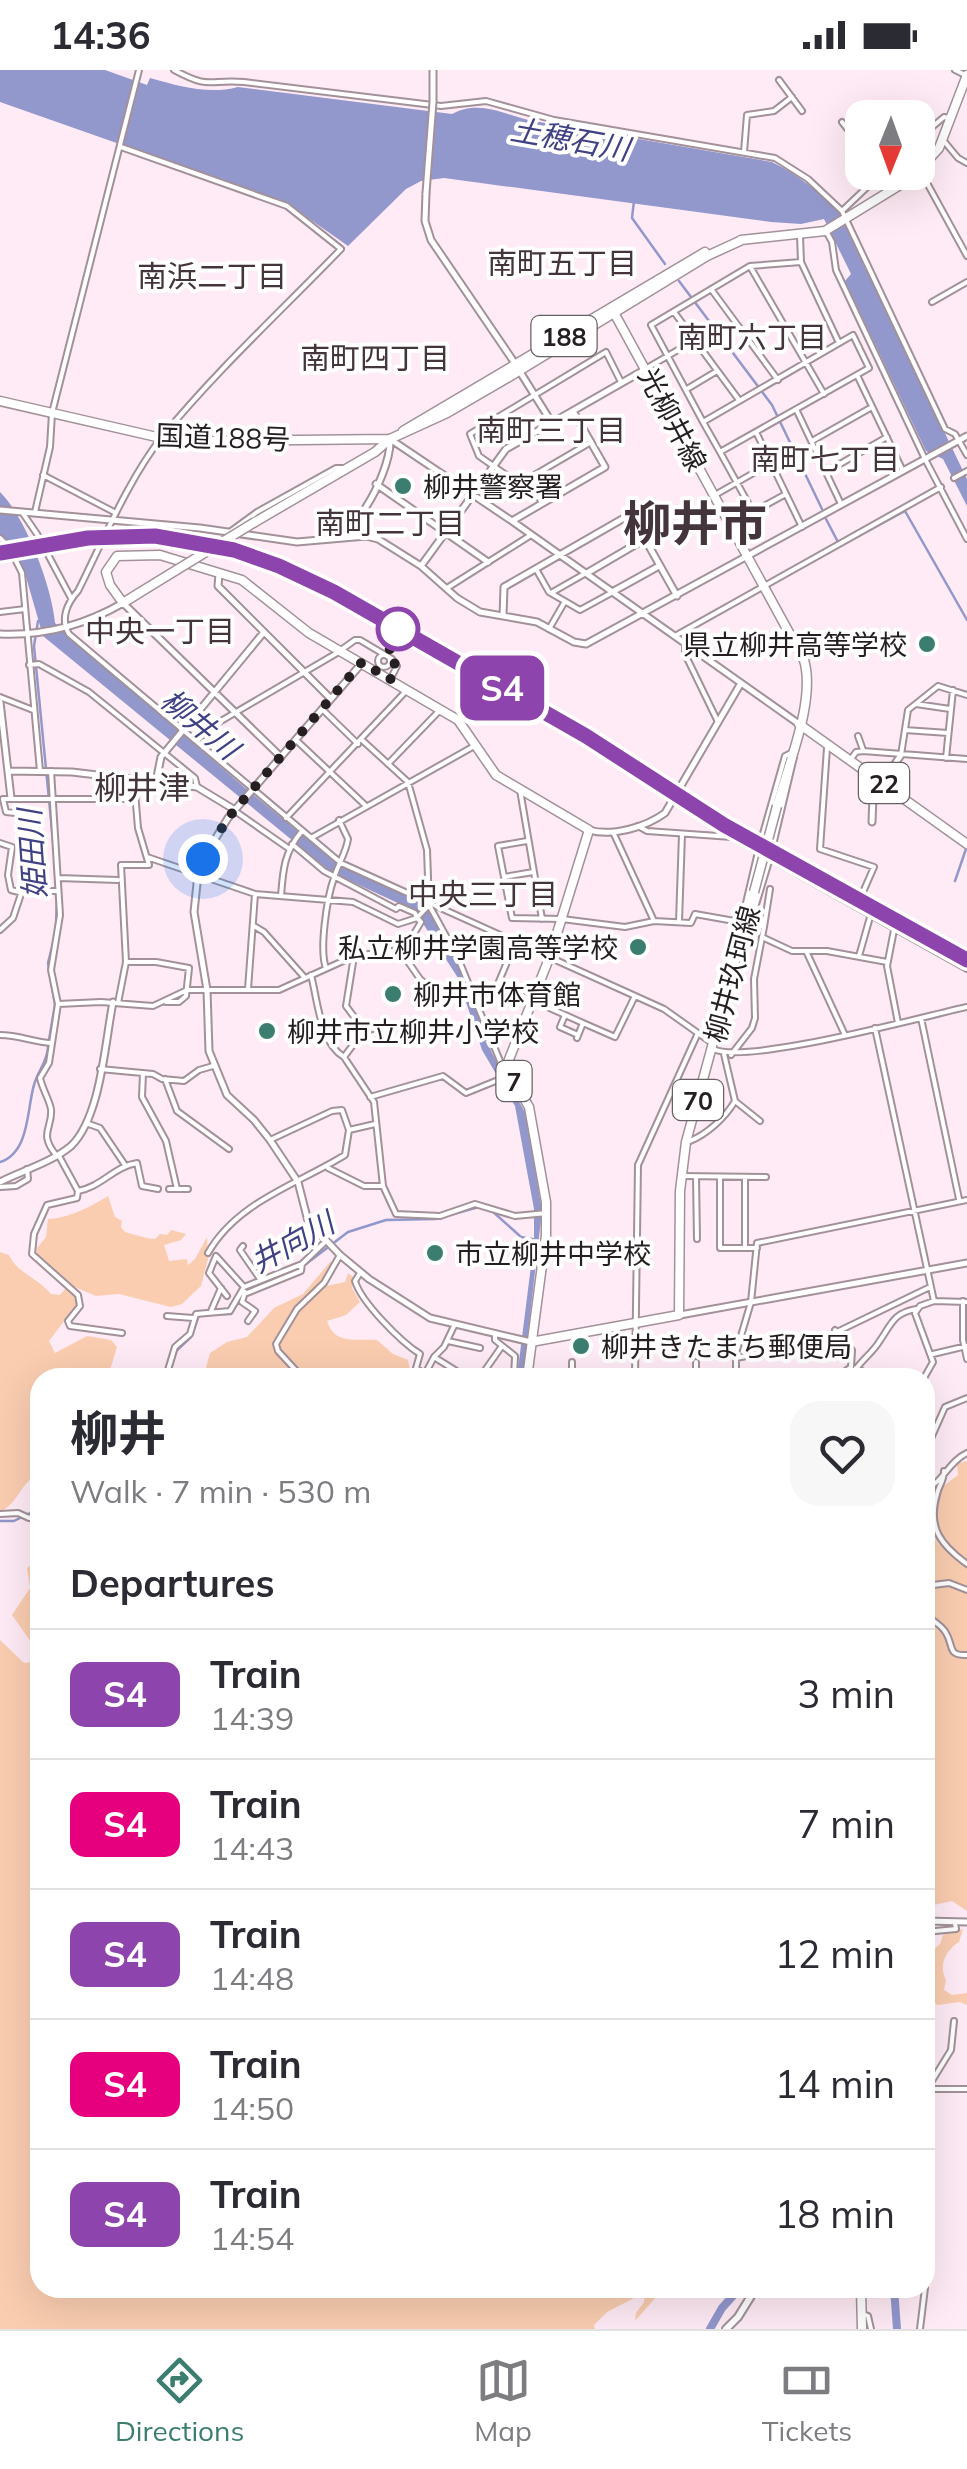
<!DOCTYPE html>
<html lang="en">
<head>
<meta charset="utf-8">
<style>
	:root { --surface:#fff; --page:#f7f7f7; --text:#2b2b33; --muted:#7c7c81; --line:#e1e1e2; --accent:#3b7e70 }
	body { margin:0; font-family:Mulish,"Noto Sans JP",sans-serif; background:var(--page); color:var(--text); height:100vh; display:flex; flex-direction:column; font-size:38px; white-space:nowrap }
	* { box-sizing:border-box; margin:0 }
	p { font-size:32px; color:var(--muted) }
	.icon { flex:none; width:55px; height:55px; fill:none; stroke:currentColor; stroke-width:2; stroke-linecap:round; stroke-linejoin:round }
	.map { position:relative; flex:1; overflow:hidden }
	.panel { position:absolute; left:30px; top:1298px; width:905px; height:930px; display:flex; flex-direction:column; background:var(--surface); border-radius:30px; box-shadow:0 10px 40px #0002 }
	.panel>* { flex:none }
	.badge { padding:0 20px; border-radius:15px; font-size:35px; line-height:65px }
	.needle { width:65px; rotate:181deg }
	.controls { position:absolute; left:845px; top:30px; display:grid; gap:20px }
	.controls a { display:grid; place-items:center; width:90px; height:90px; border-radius:20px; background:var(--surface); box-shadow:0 10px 40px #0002; font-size:50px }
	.you { position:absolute; width:50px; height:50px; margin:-25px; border:8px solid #fff; border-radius:50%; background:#1a73e8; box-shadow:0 0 0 15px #1a73e833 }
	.map>.badge { position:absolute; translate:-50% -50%; box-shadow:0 0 0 5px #fff }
	h2 { padding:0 40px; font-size:38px; line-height:90px }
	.round { display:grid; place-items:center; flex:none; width:105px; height:105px; border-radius:30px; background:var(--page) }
	.overview { display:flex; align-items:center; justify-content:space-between; height:170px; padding:0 40px }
	h1 { font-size:48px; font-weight:700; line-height:75px }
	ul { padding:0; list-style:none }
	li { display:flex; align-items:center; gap:30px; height:130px; padding:0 40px; border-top:2px solid var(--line) }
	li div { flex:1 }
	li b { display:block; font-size:38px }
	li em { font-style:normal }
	li .badge { min-width:110px; font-weight:700; text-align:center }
	.status { display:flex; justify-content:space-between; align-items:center; height:70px; padding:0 50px; background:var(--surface); direction:ltr }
	.status svg { height:28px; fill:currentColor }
	.menu { display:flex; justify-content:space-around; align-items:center; height:140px; border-top:2px solid var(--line); background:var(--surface); font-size:28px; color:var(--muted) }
	.menu a { display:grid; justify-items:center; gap:5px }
	.menu .on { color:var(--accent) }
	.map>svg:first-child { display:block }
	.green { fill:#facdb0 }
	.water { fill:#9297cc }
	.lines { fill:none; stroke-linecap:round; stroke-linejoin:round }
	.stream { stroke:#9297cc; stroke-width:2.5 }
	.river { stroke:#9297cc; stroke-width:8 }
	.minor-casing { stroke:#a29199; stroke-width:8 }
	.tertiary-casing { stroke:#a29199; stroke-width:9 }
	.secondary-casing { stroke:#a29199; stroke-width:10 }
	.primary-casing { stroke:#a29199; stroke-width:11 }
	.trunk-casing { stroke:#a29199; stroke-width:11 }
	.minor { stroke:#fff; stroke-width:4 }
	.tertiary { stroke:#fff; stroke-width:5 }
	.secondary { stroke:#fff; stroke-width:6 }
	.primary { stroke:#fff; stroke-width:8 }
	.trunk { stroke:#fff; stroke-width:8 }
	.rail-casing { stroke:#8a7d84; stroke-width:6 }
	.rail { stroke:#fff; stroke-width:2.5; stroke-dasharray:8; stroke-linecap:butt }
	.tertiary-bridge-casing { stroke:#a29199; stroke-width:9; stroke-linecap:butt }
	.primary-bridge-casing { stroke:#a29199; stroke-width:11; stroke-linecap:butt }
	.tertiary-bridge { stroke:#fff; stroke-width:5 }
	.primary-bridge { stroke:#fff; stroke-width:8 }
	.line-casing { stroke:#fff; stroke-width:22 }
	.line { stroke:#8e44ad; stroke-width:15 }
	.walk { stroke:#251f22; stroke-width:10; stroke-dasharray:0 18 }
	.poi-dot { fill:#3b7e70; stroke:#fff; stroke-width:4 }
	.stop-dot { fill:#fff; stroke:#8e44ad; stroke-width:5 }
	.labels { text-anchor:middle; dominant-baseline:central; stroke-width:8; stroke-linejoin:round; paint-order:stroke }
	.shield { fill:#fff; stroke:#666264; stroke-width:2.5 }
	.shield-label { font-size:25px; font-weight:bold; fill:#251f22 }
	.street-label { font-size:28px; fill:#251f22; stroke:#fff }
	.poi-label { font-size:28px; fill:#251f22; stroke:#fff; text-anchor:start }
	.water-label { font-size:30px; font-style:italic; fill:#404184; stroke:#fff }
	.neighbourhood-label { font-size:30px; fill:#44353c; stroke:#fff }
	.quarter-label { font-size:32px; fill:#44353c; stroke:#fff }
	.town-label { font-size:48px; font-weight:bold; fill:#44353c; stroke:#fff }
</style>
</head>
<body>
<div class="status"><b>14:36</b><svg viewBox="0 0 49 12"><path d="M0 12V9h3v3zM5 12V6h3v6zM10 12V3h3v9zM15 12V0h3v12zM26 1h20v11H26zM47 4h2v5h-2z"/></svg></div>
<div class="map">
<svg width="967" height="2259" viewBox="0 0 967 2259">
	<rect width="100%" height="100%" fill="#ffebf5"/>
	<path class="green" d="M108,1126L115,1147L122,1151L121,1157L125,1162C133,1164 147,1169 155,1169L160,1164L167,1165L171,1160L186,1164L181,1170L164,1175L169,1191L187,1189L188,1195L195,1189L207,1167L208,1189L201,1216L182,1234L171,1237L119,1224L96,1226L75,1217L73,1224L77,1234L49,1271L55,1283L87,1266L111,1270L117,1277L110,1300L104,1307L40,1308V1403C21,1411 18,1434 0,1442V1182L9,1185C17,1203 38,1208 51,1224L60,1225L66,1218L60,1205L37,1184V1178L46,1167L48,1149C66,1149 93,1136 108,1126Z
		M330,1192H333L322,1212L326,1216L345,1212L348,1203L353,1207L352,1218L360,1232L346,1245L327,1251C335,1276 356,1268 377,1270L393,1284L408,1290L410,1300L407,1308H200L204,1305L210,1283L227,1272L247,1267L274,1238L303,1224Z
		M966,1391H967V1841L952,1831L925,1837V1438L929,1427L958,1405L957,1394Z
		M40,1488V2218H660L657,2226L635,2251L636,2243L644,2232V2228L638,2226L607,2242L594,2255L595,2259H0V1570L24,1593L32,1592L33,1575L12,1545L30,1518L27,1498Z
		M963,1859L959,1872C946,1880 938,1895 946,1910L944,1920L952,1925L967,1923V1935L960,1932L937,1935L925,1920V1887L940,1874L943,1865Z"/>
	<path class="water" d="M0,0H105L147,15L150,8C179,16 208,25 238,17L452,44C478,30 501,43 528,50L772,92C798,105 819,121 839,143L967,409V436L943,389L926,381L845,211L851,204L824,149L801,154L771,152L444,108L421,111L406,119L348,176L287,133L0,32Z
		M0,422C26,448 52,517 55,553L244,717L335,792L420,832L431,844L460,897L492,983L526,1044L542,1141L523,1307H517L534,1172V1139L515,1036L482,980L458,908L415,841L331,802L43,566L24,500L0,464Z"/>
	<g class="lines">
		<path class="stream" d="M634,131L632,148L665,194
			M679,211L772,335L822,439
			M826,449L840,476L905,441L967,550
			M38,551L34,576L55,791
			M955,811L966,779
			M56,856L57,824
			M49,970L55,935L48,893L54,869
			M0,1092C30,1083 27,1037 34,1015C38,1000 47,993 48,977
			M491,1140L521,1167L537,1170
			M274,1207L306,1194L348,1162L386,1150L435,1149L479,1137
			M212,1244H231L242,1225L253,1215
			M174,1283L191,1267L199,1245
			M166,1308L171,1296
			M0,1451H14L40,1438"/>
		<path class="river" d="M925,2110V2121
			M894,2218L897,2259
			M710,2259L722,2238L740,2218"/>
		<g class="minor-casing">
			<path id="minor" d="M174,0C211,20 208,9 244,12L441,36L486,31L554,50L775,88L808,109L842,141L945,359L955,364L967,385
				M955,0L967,6
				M779,10L802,41
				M842,52L862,78
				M918,69L944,47L949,48
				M943,70L958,88L967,93
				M121,77L287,136L341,179C281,241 217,300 162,367C129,408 102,473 78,521C67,533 60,549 69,564L341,793L664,939L712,973
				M744,82L747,45L774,41L792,27
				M921,102L967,186
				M842,141L883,102
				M826,161L832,172L836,200L925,389L967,469
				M800,166L801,192L839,273
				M751,198L824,324
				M711,219L778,310
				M932,232L967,212
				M674,242L739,330
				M647,298L695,270
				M857,305L902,399
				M687,319L717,301
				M796,339L841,434
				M703,352L720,382
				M756,362L802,457
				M812,371L872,337
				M826,402L887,367
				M43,405L114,442
				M954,408L967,401
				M519,414L591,372
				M786,424L753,442L720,382L869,298L853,265L703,352L651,255L750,196L801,192
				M715,425L771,393
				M545,432L479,386L470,364L606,282L621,312
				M22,442L37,464L71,528
				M35,442L50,377L52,343L139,0
				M231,461L257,442L336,398H344
				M0,468L9,477L22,503L40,701
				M536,499L549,522L580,540L613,522
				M447,518L531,465
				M551,523L586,503
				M0,542L25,539
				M549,559L564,533
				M675,566L941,417
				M685,575V584L718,652
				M341,580L355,570H360L392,589L397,596L390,610
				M378 591a6 6 0 1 1 12 0a6 6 0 1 1-12 0Z
				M29,595L39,594L89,622L195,708L197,717
				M0,627L33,640
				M916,634L950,639
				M322,639L358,674
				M905,660L948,663
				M858,666L863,680
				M198,670L209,658L337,583
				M296,670L365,735
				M362,670L408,712L427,780L429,835L458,888L500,991L506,997
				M827,678L820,779L874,797L863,822
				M901,685L908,640L938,616L967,625
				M946,688L953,620
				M851,689L856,682L863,681L967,689
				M388,694L440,640
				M51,701L60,845L51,900L58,934L49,993L40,1008C42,1018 49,1029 51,1039C53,1058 38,1063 56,1085
				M520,720L542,849
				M235,741L288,778
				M33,745L6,742L3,729H135
				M286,748L407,620
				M638,756L647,761L732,767L967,899
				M613,762L654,851
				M754,766L762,767L785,686L791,683
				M762,767L774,771L794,687
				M311,768L476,675
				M527,771L498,776L512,848L562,849L625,857L654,851L691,853L695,844L740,852
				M0,773L12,777L8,805L11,820L19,822
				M292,774L324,801L396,839L399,836L415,843L417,848
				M147,787L255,824L353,832L398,854L417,848L428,836
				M504,807L533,802
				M58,808L118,810
				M281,826C283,800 284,782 302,761
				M679,852L682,764
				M254,856L264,862L305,908
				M764,857L770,819
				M0,860L13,848L22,821H58
				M894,860L887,896L898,953
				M762,867L792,881H827L887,892
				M403,882L421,852L417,848
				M807,883L845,965
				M734,884L758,782
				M741,884L770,788
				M859,886L870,847
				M126,892H156L189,898L186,926L179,932H166
				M326,898C319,880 327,827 334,808C338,794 346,783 348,769L339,750
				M311,905C318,932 320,973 344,987L364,960L346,936L354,886
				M497,916L516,871
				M248,919L255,824
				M118,933L126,892L121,795H149L138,758L134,710
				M58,934L101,932L153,936L187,920H279L354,886L392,881L402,883L420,909L437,923L492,916L505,918L583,953L577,968
				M565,945L560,957L578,965
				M921,948L959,1129
				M583,953L615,967L635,926
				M875,958L934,1231L967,1232
				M364,960L371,966L396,956
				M0,965C19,965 33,972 51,973
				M713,979C747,995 921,947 967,937
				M731,985L752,958L755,948L754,909L764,857L752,853
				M344,987L374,1032L383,1116L396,1144L440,1146L475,1134L515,1146L547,1143
				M100,999L153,1004L162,1009L184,1011L199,1000L213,996
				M143,1003L142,1027L166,1071L177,1119
				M165,1009L177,1041L229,1079
				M370,1027L443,1006L466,1023L508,1006
				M735,1031L760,1051
				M86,1053L100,1058L125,1095
				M270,1070L332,1041L342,1040L349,1060
				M690,1071C707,1064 725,1048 735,1031L724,984
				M59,1086L78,1121
				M328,1098L364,1116H383
				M681,1106L766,1107
				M696,1107L697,1169
				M720,1107V1178H757
				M0,1117L16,1116L28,1109L27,1099
				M169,1119H188
				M243,1176L240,1180L260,1209
				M543,1178L637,1179
				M745,1178V1108
				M208,1183C237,1132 296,1115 345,1085L349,1060L375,1054
				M360,1203L355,1211C361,1232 401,1272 420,1284L416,1298L424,1304
				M245,1222L242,1232L255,1241L248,1251
				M247,1223L301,1201L302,1194
				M227,1226L209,1203L216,1186L244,1217
				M963,1231V1270L967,1289
				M211,1241L221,1218
				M167,1246L193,1248
				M454,1256L444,1277L434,1287L466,1307
				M835,1260L852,1280L851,1297
				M122,1263L70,1256L68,1251L80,1236L78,1225L32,1184L34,1164L47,1135L77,1128L78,1121C101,1117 115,1096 137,1093L142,1116L158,1119
				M495,1265V1270L515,1286L514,1308
				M448,1271L480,1278
				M933,1284L967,1276
				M736,1288L814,1273L930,1217
				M856,1298L876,1308
				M856,1299C863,1289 873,1282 879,1272C891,1255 893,1243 916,1239
				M161,1308L168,1300L175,1277L190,1264L196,1244L230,1241L244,1217L302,1194L326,1171
				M303,1308L278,1281L276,1274L297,1239L324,1213L340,1185
				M423,1308L434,1287
				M483,1308L481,1306L502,1276
				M572,1308V1292
				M635,1308L638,1095L698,963
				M696,1308V1292
				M719,1308V1303
				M736,1308V1283L751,1232L757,1173L967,1130
				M836,1308L851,1297
				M924,1308L933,1292L915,1243L920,1236L934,1231
				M925,1382L945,1337L967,1328
				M944,1401C944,1411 939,1415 937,1424C927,1458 941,1475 967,1494
				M925,1419C942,1414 949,1391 967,1383
				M0,1444L18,1443L29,1448L40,1442
				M925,1516L949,1513L967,1520
				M925,1545C932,1550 942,1555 946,1563C954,1576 947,1586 967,1585
				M925,1862L956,1859L955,1853
				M927,2019L951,1980L954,1951
				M927,2019H967
				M925,2099L930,2116L925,2216
				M863,2244L868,2246L871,2259
				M920,2259L925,2218"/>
		</g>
		<g class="tertiary-casing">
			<path id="tertiary" d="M433,32V0
				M426,123L425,151L431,170L512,289L552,353
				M376,414L488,492
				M0,440L200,458L297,472L366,466L378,469L421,496L457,528L480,542L537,552L574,572L586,574L967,366
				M512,451L605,397L573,341
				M352,465C352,452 360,448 366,437C377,420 391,389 390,369L512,451L799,654
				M421,496L506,379L646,299
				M587,503L645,469
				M219,504L218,516L331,629
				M614,521L659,496
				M503,546L504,517L631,444L677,526
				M0,564C44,566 85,555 123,533L281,687
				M362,593L228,748L203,789L198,804L194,842L207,920L209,981L227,1025L254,1050L270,1070L298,1112L308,1151L340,1185L369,1209L430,1248L531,1272
				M0,632L11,728
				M8,701L72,702L197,717L235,740
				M156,712L161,687L264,562
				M872,752L873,726L901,685
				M589,760C612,767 646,757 665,743L741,613
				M0,1112C22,1101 52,1092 71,1076C101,1047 105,972 113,932
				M680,1245L967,1193
				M925,1851L967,1852"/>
		</g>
		<g class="secondary-casing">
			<path id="secondary" d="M726,2259L738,2247L756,2218"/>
		</g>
		<g class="primary-casing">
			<path id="primary" d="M612,239L804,590C816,630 788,695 777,736
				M255,452L375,382L390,369
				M139,523L123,533L110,515L106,502L117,486L160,485L242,510L309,563L458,650L496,705L589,760L550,886L506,997L529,1037L546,1132V1165L527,1308
				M799,654L967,774
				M531,1272L679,1245L680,1121L686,1072L754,822
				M861,2218L862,2259"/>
		</g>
		<g class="trunk-casing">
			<path id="trunk" d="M741,170L825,161L913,107L939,78L967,5
				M0,331L161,368L211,371L390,369L447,343L509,307L707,186L742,170
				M403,361L705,182"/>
		</g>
		<use href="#minor" class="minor"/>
		<use href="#tertiary" class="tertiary"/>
		<use href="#secondary" class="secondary"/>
		<use href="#primary" class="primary"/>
		<use href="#trunk" class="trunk"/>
		<g class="rail-casing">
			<path id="rail" d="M0,483L105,467L155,466L235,480L279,496L334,522L586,666L724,755L967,890"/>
		</g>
		<use href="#rail" class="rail"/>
		<g class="tertiary-bridge-casing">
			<path id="tertiary-bridge" d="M426,123L433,32"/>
		</g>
		<g class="primary-bridge-casing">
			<path id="primary-bridge" d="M139,523L255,452
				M754,822L777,736"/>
		</g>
		<use href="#tertiary-bridge" class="tertiary-bridge"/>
		<use href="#primary-bridge" class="primary-bridge"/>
	</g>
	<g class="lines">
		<g class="line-casing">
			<path id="line" d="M0,483L88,468L155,466L234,480L279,496L334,522L586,666L724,755L967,890"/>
		</g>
		<use href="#line" class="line"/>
		<path class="walk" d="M203,789L228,748L362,592L390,610L397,596L387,586L398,559"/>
	</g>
	<g class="poi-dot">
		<circle cx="403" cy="416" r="10"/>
		<circle cx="927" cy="574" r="10"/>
		<circle cx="638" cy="877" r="10"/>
		<circle cx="393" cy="924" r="10"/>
		<circle cx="267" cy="961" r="10"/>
		<circle cx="435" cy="1183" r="10"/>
		<circle cx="581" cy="1276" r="10"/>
	</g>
	<circle class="stop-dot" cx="398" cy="559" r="20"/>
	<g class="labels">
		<g class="shield">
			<rect x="531.5" y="246" width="65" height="40" rx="8"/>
			<rect x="859" y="693" width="50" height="40" rx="8"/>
			<rect x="496.5" y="991" width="35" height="40" rx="8"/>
			<rect x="673" y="1010" width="50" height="40" rx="8"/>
		</g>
		<g class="shield-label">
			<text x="564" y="266">188</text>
			<text x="884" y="713">22</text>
			<text x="514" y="1011">7</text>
			<text x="698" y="1030">70</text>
		</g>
		<g class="street-label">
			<text transform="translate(673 349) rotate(62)">光柳井線</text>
			<text transform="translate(223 367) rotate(2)">国道188号</text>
			<text transform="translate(732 904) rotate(-75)">柳井玖珂線</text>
		</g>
		<g class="poi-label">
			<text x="423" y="416">柳井警察署</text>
			<text x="907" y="574" text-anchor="end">県立柳井高等学校</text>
			<text x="618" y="877" text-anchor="end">私立柳井学園高等学校</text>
			<text x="413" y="924">柳井市体育館</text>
			<text x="287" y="961">柳井市立柳井小学校</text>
			<text x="455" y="1183">市立柳井中学校</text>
			<text x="601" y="1276">柳井きたまち郵便局</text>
		</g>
		<g class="water-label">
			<text transform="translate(570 69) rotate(10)">土穂石川</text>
			<text transform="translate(200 654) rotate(40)">柳井川</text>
			<text transform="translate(32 784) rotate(-94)">姫田川</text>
			<text transform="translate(292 1172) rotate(-29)">井向川</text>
		</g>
		<g class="neighbourhood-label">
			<text x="562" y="193">南町五丁目</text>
			<text x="212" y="206">南浜二丁目</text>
			<text x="752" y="267">南町六丁目</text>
			<text x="375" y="288">南町四丁目</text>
			<text x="551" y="360">南町三丁目</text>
			<text x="825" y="389">南町七丁目</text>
			<text x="390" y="453">南町二丁目</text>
			<text x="160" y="561">中央一丁目</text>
			<text x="483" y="824">中央三丁目</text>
		</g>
		<g class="quarter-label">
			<text x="142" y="717">柳井津</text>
		</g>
		<g class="town-label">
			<text x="695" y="453">柳井市</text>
		</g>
	</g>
</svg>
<div class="controls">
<a><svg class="needle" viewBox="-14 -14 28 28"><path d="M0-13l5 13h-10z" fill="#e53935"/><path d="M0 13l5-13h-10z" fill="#7c7c81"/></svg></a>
</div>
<div class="you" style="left:203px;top:789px"></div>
<b class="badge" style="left:502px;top:618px;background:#8e44ad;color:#fff">S4</b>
<section class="panel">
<div class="overview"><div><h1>柳井</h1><p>Walk · 7 min · 530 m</p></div><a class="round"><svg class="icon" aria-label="heart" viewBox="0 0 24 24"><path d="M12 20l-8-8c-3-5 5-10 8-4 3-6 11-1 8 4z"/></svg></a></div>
<h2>Departures</h2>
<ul>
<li><span class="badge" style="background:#8e44ad;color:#fff">S4</span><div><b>Train</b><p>14:39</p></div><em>3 min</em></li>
<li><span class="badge" style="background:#e6007e;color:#fff">S4</span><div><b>Train</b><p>14:43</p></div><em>7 min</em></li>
<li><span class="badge" style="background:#8e44ad;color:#fff">S4</span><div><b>Train</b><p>14:48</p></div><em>12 min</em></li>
<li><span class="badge" style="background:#e6007e;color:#fff">S4</span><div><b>Train</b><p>14:50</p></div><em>14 min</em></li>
<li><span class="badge" style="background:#8e44ad;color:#fff">S4</span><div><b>Train</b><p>14:54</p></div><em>18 min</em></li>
</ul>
</section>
</div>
<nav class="menu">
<a class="on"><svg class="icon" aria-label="directions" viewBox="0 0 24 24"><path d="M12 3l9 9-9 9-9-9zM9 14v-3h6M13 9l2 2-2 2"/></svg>Directions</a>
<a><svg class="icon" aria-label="map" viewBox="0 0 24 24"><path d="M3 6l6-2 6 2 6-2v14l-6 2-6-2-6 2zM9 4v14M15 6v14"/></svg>Map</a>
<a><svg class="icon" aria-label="tickets" viewBox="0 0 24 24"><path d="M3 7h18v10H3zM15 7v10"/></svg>Tickets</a>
</nav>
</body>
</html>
